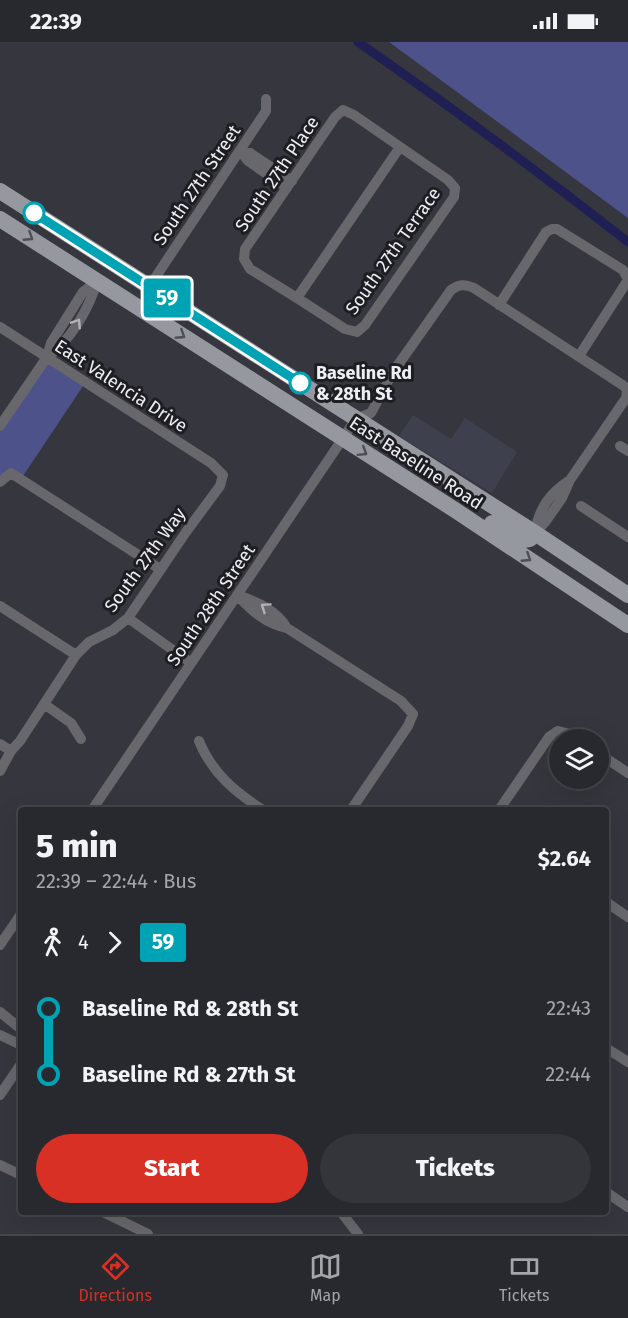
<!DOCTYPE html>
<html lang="en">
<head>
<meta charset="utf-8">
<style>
	:root { --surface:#28292e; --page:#34353a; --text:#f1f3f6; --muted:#a5a6aa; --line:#44454a; --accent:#d93025 }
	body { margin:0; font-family:"Fira Sans",sans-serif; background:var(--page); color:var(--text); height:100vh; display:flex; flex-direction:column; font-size:22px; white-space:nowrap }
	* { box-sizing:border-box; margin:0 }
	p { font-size:20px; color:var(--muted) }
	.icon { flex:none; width:33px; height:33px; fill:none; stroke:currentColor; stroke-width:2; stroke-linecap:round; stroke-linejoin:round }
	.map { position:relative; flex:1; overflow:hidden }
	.side { position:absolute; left:18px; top:765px; width:591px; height:408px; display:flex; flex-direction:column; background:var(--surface); border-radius:6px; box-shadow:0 6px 24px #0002,0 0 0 2px var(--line) }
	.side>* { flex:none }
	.badge { padding:0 12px; border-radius:4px; font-size:21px; line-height:39px }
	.tools { position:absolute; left:549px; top:687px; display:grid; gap:12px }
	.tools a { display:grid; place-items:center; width:60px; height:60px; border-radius:50%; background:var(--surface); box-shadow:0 6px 24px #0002,0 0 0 2px var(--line); font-size:30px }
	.map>.badge { position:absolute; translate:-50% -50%; box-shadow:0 0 0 3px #fff }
	.legs { display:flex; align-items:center; gap:9px; height:66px; padding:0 18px; font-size:20px }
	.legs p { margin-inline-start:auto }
	.summary { display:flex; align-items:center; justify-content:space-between; height:102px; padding:0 18px }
	h1 { font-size:33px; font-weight:800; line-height:45px }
	.action { display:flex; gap:12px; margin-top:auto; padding:12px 18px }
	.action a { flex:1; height:69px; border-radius:36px; background:var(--accent); color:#fff; font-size:24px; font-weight:800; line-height:69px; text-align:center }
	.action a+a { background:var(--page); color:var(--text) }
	ul { padding:0 18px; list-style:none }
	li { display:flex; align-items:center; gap:21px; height:66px; font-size:22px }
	li i { display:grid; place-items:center; width:9px; height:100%; margin:0 8px; background:currentColor }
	li i::after { content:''; width:15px; height:15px; margin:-8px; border:4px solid; border-radius:50%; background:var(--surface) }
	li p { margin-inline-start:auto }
	li:first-child i { background:linear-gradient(#0000 50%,currentColor 0) }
	li:last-child i { background:linear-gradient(currentColor 50%,#0000 0) }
	.status { display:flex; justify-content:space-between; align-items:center; height:42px; padding:0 30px; background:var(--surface); direction:ltr }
	.status svg { height:16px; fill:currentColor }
	.tabs { display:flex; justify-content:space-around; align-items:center; height:84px; border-top:2px solid var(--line); background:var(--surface); font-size:16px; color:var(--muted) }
	.tabs a { display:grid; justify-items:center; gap:3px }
	.tabs .current { color:var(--accent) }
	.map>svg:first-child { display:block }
	.built { fill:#3e404d }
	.green { fill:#4d528b }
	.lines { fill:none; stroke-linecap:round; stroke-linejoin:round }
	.canal { stroke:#1f1f53; stroke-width:9 }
	.street { stroke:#68686c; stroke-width:10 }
	.primary { stroke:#96989f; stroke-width:16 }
	.oneway { stroke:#4e4f54 }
	.oneway2 { stroke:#b2b2b7 }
	.line-1-casing { stroke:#fff; stroke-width:14 }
	.line-1 { stroke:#00a3b4; stroke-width:9 }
	.stop-1-dot { fill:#fff; stroke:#00a3b4; stroke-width:3 }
	.labels { text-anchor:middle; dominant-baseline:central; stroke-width:6; stroke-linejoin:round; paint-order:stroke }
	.street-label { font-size:18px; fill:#eeeff4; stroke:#1e1e22 }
	.stop-label { font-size:18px; font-weight:bold; fill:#eeeff4; stroke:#1e1e22; text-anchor:start }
</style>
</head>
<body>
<div class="status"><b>22:39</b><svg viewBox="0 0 49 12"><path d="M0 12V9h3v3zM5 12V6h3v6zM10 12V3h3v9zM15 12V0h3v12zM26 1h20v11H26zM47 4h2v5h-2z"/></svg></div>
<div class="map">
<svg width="628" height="1192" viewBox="0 0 628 1192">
	<rect width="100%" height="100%" fill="#36373e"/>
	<path class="built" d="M413,373L451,397L465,376L517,410L492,451L399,394Z"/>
	<path class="green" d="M389,0H628V176L419,22Z
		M47,315L85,341L21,437L11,431L0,440V384Z"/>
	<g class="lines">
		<path class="canal" d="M358,0C450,64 540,131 628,200"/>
		<path class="street" d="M343,68L354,73L448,138L455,146L454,155L365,283L357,290L345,287L297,256L250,227L244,217L245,207L335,75Z
			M240,109L248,119L287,146
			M241,109L250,111L292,139
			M149,245L266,69V57
			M297,256L400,105
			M499,263L546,190L552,187H557L623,228L628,237
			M0,285L211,421L223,433L220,444L186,490L128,576L113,588L89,600L76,613L20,699L11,709L0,729
			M579,314L628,238
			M47,315C70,300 90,265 97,239
			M0,384L47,315L51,301L83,250L97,239
			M620,404L628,409
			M0,440L11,431L160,527
			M581,464L628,495
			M535,490C539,466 550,451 570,438
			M237,553C252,569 266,582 287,586L401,659L413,672L408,684L351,768
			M238,553C257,560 276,568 287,586
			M0,564L76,613
			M128,576L191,621
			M44,662L71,681L81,697
			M199,699C212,731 235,750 263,768
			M0,702L11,709
			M598,711L628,731
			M92,768L356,377L371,371L393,330L451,248C460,242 464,242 474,246L624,344L627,348L626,356L570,438L562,456L546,479L535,491
			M499,768L549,695L558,689L570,692L578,698
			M606,860L628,875
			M0,903L21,872
			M0,970L21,987
			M0,993L21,1003
			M606,1006L628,1020
			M0,1053L21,1022
			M0,1123L21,1133
			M606,1150L628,1165
			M103,1170L148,1192
			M341,1170L358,1192"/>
		<path class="primary" d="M0,149L535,491L628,553
			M0,177L455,468L628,583
			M492,481L525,498L530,497L535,491"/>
	</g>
	<defs><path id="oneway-chevron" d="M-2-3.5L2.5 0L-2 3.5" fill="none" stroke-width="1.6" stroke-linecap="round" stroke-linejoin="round" transform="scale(1.5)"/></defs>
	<g class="oneway">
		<use href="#oneway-chevron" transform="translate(29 195) rotate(33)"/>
		<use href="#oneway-chevron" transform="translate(181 293) rotate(33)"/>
		<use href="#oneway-chevron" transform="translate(363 410) rotate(32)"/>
		<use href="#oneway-chevron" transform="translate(527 516) rotate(33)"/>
	</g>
	<g class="oneway2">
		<use href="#oneway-chevron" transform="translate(77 281) rotate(-57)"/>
		<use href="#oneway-chevron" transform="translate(265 565) rotate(-146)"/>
	</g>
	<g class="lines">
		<g class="line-1-casing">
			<path id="line-1" d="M34,171L300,341"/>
		</g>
		<use href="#line-1" class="line-1"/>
	</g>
	<g class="stop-1-dot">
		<circle cx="34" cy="171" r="10"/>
		<circle cx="300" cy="341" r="10"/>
	</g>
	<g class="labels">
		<g class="street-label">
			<text transform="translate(277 132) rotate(-56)">South 27th Place</text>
			<text transform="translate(197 143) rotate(-56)">South 27th Street</text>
			<text transform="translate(393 209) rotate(-55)">South 27th Terrace</text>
			<text transform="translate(121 344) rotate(33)">East Valencia Drive</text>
			<text transform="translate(416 421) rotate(33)">East Baseline Road</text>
			<text transform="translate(145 518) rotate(-54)">South 27th Way</text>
			<text transform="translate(211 563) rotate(-56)">South 28th Street</text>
		</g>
		<g class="stop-label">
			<text x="316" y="331">Baseline Rd<tspan x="316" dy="21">&amp; 28th St</tspan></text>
		</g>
	</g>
</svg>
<div class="tools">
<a><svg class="icon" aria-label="layers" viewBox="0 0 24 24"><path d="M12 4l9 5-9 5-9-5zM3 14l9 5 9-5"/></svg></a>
</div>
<b class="badge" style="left:167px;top:256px;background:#00a3b4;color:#fff">59</b>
<section class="side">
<div class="summary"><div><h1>5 min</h1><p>22:39 – 22:44 · Bus</p></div><b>$2.64</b></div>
<div class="legs"><svg class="icon" aria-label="walk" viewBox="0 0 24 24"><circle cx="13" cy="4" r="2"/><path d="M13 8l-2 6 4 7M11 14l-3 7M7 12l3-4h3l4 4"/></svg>4<svg class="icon" aria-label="forward" viewBox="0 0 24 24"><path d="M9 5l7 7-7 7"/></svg><b class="badge" style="background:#00a3b4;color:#fff">59</b></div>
<ul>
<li><i style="color:#00a3b4"></i><b>Baseline Rd &amp; 28th St</b><p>22:43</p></li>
<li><i style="color:#00a3b4"></i><b>Baseline Rd &amp; 27th St</b><p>22:44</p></li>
</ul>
<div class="action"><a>Start</a><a>Tickets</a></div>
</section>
</div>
<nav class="tabs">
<a class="current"><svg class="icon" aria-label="directions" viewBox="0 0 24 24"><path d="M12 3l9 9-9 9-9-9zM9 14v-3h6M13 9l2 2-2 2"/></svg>Directions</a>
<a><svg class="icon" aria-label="map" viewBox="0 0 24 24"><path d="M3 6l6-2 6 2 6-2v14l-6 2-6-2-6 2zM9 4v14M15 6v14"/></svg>Map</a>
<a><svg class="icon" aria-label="tickets" viewBox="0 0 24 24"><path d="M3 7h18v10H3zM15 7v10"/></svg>Tickets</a>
</nav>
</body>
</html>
